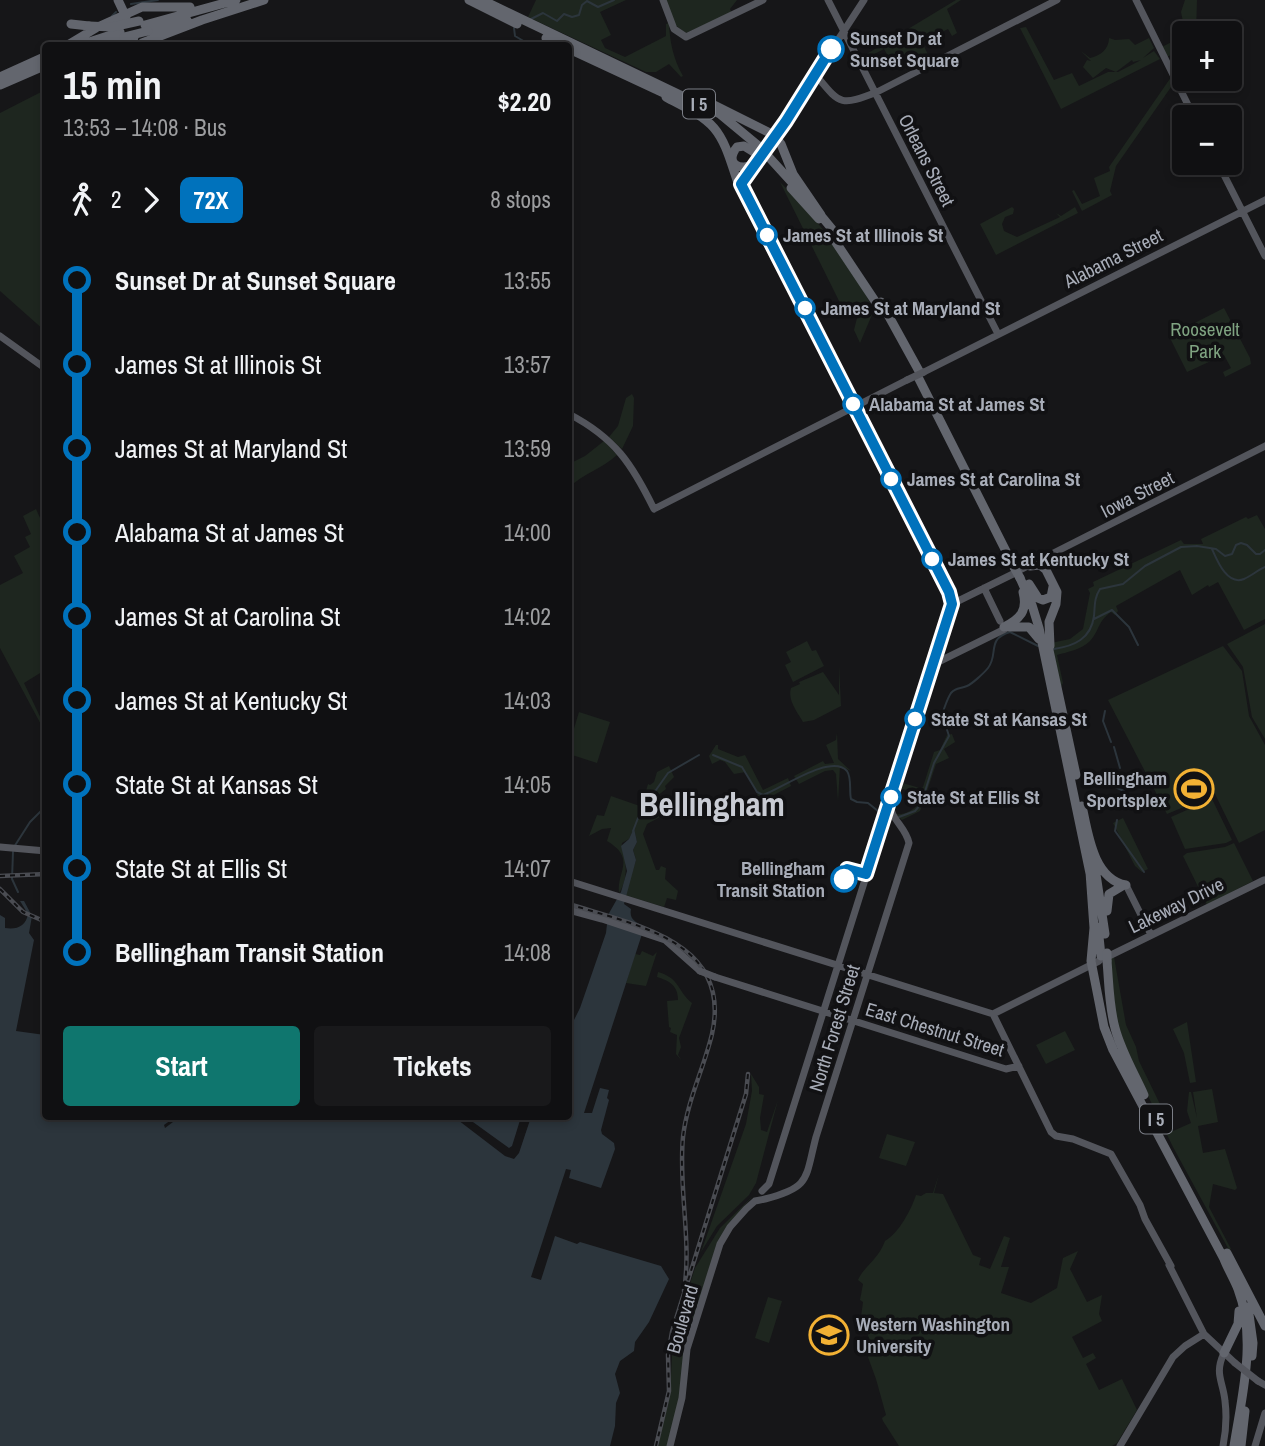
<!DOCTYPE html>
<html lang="en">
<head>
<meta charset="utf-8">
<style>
	:root { --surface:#101012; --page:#19191b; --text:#f1f3f6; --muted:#9c9d9f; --line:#303032; --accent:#0f766e }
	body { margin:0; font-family:"Archivo Narrow",sans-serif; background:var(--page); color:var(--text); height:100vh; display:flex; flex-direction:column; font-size:26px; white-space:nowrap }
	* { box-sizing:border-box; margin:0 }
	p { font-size:23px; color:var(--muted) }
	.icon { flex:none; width:38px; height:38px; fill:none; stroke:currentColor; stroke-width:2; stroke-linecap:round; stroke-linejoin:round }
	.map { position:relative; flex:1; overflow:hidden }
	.side { position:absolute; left:42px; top:42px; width:530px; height:1078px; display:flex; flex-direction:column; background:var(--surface); border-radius:7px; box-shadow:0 4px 10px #0003,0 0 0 2px var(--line) }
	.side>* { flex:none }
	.badge { padding:0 14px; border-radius:10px; font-size:24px; line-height:46px }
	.tools { position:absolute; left:1172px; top:21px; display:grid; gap:14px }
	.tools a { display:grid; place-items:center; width:70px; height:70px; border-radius:7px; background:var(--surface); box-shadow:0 4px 10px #0003,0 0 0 2px var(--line); font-size:35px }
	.map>.badge { position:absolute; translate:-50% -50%; box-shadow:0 0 0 4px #fff }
	.legs { display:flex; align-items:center; gap:10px; height:77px; padding:0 21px; font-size:23px }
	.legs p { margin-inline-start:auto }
	.overview { display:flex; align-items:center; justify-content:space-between; height:119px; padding:0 21px }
	h1 { font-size:38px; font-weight:700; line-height:52px }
	.cta { display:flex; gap:14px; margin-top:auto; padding:14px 21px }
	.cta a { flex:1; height:80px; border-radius:7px; background:var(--accent); color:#fff; font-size:28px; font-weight:700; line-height:80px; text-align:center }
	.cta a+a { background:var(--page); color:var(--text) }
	ul { padding:0 21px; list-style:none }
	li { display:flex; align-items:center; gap:24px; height:84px; font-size:26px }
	li i { display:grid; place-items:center; width:10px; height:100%; margin:0 9px; background:currentColor }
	li i::after { content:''; width:18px; height:18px; margin:-9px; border:5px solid; border-radius:50%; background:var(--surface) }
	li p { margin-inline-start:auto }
	li:first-child i { background:linear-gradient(#0000 50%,currentColor 0) }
	li:last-child i { background:linear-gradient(currentColor 50%,#0000 0) }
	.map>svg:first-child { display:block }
	.green { fill:#1e261f }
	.water { fill:#2c353c }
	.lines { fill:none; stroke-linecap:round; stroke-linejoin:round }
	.stream { stroke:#2c353c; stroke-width:2 }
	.major { stroke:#53555c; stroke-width:7 }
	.highway { stroke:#63666e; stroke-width:9 }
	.rail-casing { stroke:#4a4c52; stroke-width:4.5 }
	.rail { stroke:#111113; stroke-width:2; stroke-dasharray:5; stroke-linecap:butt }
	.major-bridge { stroke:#53555c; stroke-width:7 }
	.highway-bridge { stroke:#63666e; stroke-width:9 }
	.line-1-casing { stroke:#fff; stroke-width:16 }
	.line-1 { stroke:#0072bc; stroke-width:10 }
	.stop-1-dot { fill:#fff; stroke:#0072bc; stroke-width:3.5 }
	.labels { text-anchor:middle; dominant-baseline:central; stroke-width:7; stroke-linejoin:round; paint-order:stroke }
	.shield { fill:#111113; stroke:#7b7e86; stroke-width:2 }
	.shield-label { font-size:18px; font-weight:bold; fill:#a8adb8 }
	.stop-label { font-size:19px; font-weight:bold; fill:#a8adb8; stroke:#111113; text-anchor:start }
	.street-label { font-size:19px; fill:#a8adb8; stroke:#111113 }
	.park-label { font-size:19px; fill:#7fa381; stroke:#111113 }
	.poi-label { font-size:19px; font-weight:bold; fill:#a8adb8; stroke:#111113; text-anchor:end }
	.town-label { font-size:33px; font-weight:bold; fill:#c9ccd4; stroke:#111113 }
</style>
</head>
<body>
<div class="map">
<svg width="1265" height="1446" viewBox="0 0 1265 1446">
	<rect width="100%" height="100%" fill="#161618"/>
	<path class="green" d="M536,0H626L600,12L611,35L601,40L605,48L625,57L666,36V24L669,23C670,43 673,58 683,76L681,77L669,64L656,72H646L528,17Z
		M666,0H737L730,9L732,13L686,33L675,25Z
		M956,0H961L947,9L957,33L952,36L948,29L922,42L931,61L912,71L906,60L894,66L884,49L861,61L860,58Z
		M1185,0H1197L1196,33H1185V67L1116,166L1110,191L1112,195L1082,211L1072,191L1074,190L1082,204L1100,196L1094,178L1110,171L1109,167L1176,70L1185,55L1180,50L1167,57L1162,47L1179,38L1185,31L1181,12Z
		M1026,27L1054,80L1072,73L1079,86L1108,72H1118L1141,60L1133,62L1132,60L1116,72L1106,68L1093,78L1083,67L1087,60L1091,61L1081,51L1090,58C1100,56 1109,49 1109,38L1115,40L1129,39L1135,45L1149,38L1154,48L1143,58L1154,51L1160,59L1061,109L1020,28Z
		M45,90V331L0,291V113Z
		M780,182C817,219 848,258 871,305L874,310L860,343L854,330L860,306L845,313Z
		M1012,207L1014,209L1013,214L1005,217L1002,224L1004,231L1017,237L1060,217L1056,213L1061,216L1075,207L1078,213L996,255L980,224Z
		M1224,308L1250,358L1251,364L1225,377L1223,372L1231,368L1224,355L1187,372L1169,336Z
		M632,394L634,398L633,426L622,449L609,437L618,426L626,398Z
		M604,441L617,455C602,469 583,473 569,488V464L585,456Z
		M36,509L45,529V670L24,683L45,727V732L0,648V585L23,573L14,556L30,547L25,537L31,534L23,516Z
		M1257,515L1265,529V619L1244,630L1218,582L1209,587L1208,585L1192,595L1180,570L1116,606L1118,611L1115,615L1111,612C1097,622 1100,630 1090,641C1082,649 1068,652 1057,655L1063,683L1061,687L1051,643L1070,639L1083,629L1090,593L1088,589L1094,586L1093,582L1181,540L1184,544H1203L1201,539L1246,517L1248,519Z
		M1265,624V739L1252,717L1243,667L1227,644Z
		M807,641L812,651L816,650L824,666L793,682L785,665L791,662L786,652Z
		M1223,646L1242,671L1249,716L1265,745V830L1239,843L1215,794L1167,814L1108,700Z
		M839,665L841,706L814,720L803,722C799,714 787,701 791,688L800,684L799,682L823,672L839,695Z
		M579,712L610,722L597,763L569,754V745Z
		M837,733L838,759L851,771L840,766L838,801L836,774L833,770L825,771L799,784L794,776L823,761L825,764L834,763L826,745L836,740Z
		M952,734L955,742L944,749L949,758L936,764L927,791L922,793L925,799L920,811L902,820L896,814C905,815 915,810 919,802L915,793L897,787L899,782L920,788L923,787L934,752L940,750L947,735Z
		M716,745H718V749L738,757L745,755L763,790L788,778L791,786L764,800L755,799L754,797L758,794L746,772L734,774L725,762L720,760L712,764L709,756Z
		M669,766L674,777L665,786L666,789L657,796L655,805L643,801L648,784L650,785L654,782L657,772Z
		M611,796L657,812L660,817L647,824L643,834L656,870H659L661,866L666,868L665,879L678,891L676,900L667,898L664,907L625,895L636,860L633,850L637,842L634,829L629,839L622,843C621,851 625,853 625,860C627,872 625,884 619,893C616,872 637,859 607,841L611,828L602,829L589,836L597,815L604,816Z
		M1212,799L1232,840L1226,843L1185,849L1171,817Z
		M1123,818L1148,869L1142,872L1135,866L1113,823Z
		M1234,843L1253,881L1207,905L1183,856L1187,853L1225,847Z
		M642,951L653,956L657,952L646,986L626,983L635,954L640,955Z
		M1114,957L1126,1025L1136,1047L1139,1061L1173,1131L1191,1123L1187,1111L1189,1092H1191L1197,1118L1193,1092L1212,1089L1218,1122L1198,1126L1203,1153L1225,1149L1237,1188L1235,1190L1213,1184L1209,1207L1231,1249L1229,1250L1173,1147L1123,1045L1116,1020L1110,959Z
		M658,972C681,979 677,991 692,1003L679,1038L681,1047L678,1055L682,1061L676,1054L677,1035L670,1032L671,1028L669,1027L667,1001L678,1000C678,986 670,981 657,977Z
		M1187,1022L1196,1082L1190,1083L1184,1053L1173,1029Z
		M1065,1031L1075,1050L1046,1064L1036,1045Z
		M751,1074L759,1087V1094L764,1095L760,1118L761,1130L767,1132L778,1100L756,1183L749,1195L717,1226L701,1252L746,1124L752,1091Z
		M887,1134L915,1142L906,1166L879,1158Z
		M939,1174L934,1193L943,1194L973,1255L981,1258L979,1265L990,1269L1004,1236L1010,1238L1001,1267H1009L1001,1293L1031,1303L1057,1288L1063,1258L1078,1251L1070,1269L1087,1302L1102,1295L1099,1314L1102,1321L1072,1337L1083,1358L1093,1353L1096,1358L1086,1364L1099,1390L1122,1379L1137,1410L1117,1443L1112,1446H899L883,1421L882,1418L886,1415L876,1379L868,1357L869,1338L861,1317L863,1302L860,1300L863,1284L858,1280C864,1266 878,1260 885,1241C899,1233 911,1210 916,1195L921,1196L926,1193H933Z
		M753,1196L726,1227L716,1246L684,1351L680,1400L667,1446H658L670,1395L673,1337L695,1268L720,1228Z
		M768,1297L782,1301L769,1343L755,1338Z"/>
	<path class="water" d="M634,828L637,842L633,850L636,860L624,904L631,909C629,919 635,922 643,926L640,933L642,934L584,1113H592L600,1088L609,1090L607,1098L609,1100L601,1130L602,1134L614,1143L615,1149L601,1188L569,1178L571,1170L566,1169L531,1277L541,1280L555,1236L577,1244L580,1242L661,1266L669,1279L649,1322L635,1342L634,1351L620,1361L615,1374L620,1393L616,1403L615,1426L610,1446H0V915L5,918V928C17,930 26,926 28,914L20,901H24L32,916L29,933L34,940L16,1031L45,1035L46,1116L175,1117L164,1125L165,1128L181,1116L454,1117L505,1156L514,1159L519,1153L531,1117L569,1116V1030L580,1008L606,933L608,915L621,892L627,871L621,846L629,839Z
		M466,1117L521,1116V1117L512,1146L509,1148Z"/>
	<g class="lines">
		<path class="stream" d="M131,4L158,0
			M112,16L116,12
			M531,19L543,13L557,21L564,14L572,17L579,15L582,5L587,1L598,7L614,0
			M514,28L515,36L532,46
			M1212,549C1217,560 1227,586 1244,579C1251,576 1258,570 1265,567
			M1094,619L1112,610L1129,627L1138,645
			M1054,649C1074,646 1091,639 1094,616C1095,606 1094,598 1100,589L1123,584L1145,566L1181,547L1197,546L1216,549L1225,556L1232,554L1236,545L1241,543L1247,545L1256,554H1260L1265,550
			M1105,711L1103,721L1111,742
			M1114,747L1120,768
			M713,755L742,767L757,792L763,795C781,789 831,753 847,771C852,778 849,791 851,799L857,802L868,803L883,815
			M1114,784L1120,779
			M1115,787L1124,791L1128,799
			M899,817L915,811L921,804L934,763L949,736L942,714C945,707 947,699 951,693C956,687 960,689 967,686C972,684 984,673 988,668C999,654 986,639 1010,632L1038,646
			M1117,820L1115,831L1144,872
			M633,831L638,818L651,814L653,808L649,795L656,790L668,773L699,755
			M14,847L30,822L46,806
			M13,852L12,879L18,892"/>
		<path class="major" d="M663,0L674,29L686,37L763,0
			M828,0L998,334
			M1136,0L1194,117
			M815,74C840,104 839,107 877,92L1057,0
			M773,137L778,132L864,0
			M1218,163L1265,256
			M755,164L741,184L949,591L952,604L769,1184L762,1191
			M0,336L46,369
			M924,372L1265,200
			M569,414C615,438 632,464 654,509L907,380
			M1022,569L1265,446
			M984,588L1000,621
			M952,604L1015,573
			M932,665L1005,629
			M0,847L46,851
			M569,881L993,1014
			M1126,885L1151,935
			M569,910L602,919L665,940L700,971
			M1109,956L1264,880
			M715,977L990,1064L1006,1069L1019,1066
			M993,1014L1051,1132L1056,1136L1073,1139L1111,1154L1140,1205L1145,1219
			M993,1014L1099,961
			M765,1199C811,1187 805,1179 816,1137L909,843C906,827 890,819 890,803
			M1145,1219L1171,1266
			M1169,1265L1204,1334L1235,1363
			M1258,1381L1265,1385
			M670,1446L682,1398L687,1349L720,1244L730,1227L746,1209L755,1201L765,1199
			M1120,1446L1173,1357L1185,1346L1204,1334
			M1223,1446C1226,1431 1227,1417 1225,1401C1223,1381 1214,1374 1224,1353
			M1255,1446L1265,1413"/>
		<path class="highway" d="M118,0L126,17
			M469,0L517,24
			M482,0L720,114L761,148
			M71,24L89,26
			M145,25L236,0
			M100,26L142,7H190
			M148,31L187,20
			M546,38L562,46
			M142,43L202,20L264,0
			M66,46L96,28
			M77,46L120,32
			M102,46L124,37
			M131,46L134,37
			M569,49L672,97
			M0,77L46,56
			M0,85L46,65
			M666,97C682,106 702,114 714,128C726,142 731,163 737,180L741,184
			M710,103L774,135L781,144L793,174L821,215
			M766,154L797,188
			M755,164C739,172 724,163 737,147L744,146L757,154
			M791,188L819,219
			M818,212L832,229
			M829,232L877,304
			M881,302L919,371
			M918,377L1014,567
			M1041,560L1057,592L1056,604L1049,622L1050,646
			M1030,566L1040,565L1045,569
			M1020,578L1032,605L1039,628L1091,878
			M1029,584L1038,598L1043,600L1051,597L1053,587
			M1004,627C1020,619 1028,611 1023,592
			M1009,627H1029L1039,639
			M1047,641L1076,775
			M1082,806C1088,833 1093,879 1126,885
			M1094,861L1105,934
			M1090,872L1094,928L1091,961L1104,1027L1113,1050L1224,1259C1228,1269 1234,1279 1238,1289C1257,1339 1242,1395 1234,1446
			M1107,911L1109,894L1124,885
			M1098,927L1101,956
			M1107,961C1109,984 1109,1006 1115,1028C1121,1051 1134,1073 1144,1095
			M1227,1253L1265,1326
			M1248,1307L1253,1343L1252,1356
			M1224,1353L1238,1324L1239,1311
			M1241,1446L1245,1411"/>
		<g class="rail-casing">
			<path id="rail" d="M0,876L46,874
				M0,889L23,912L46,922
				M569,904C633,925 733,940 712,1034C704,1068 687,1101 683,1137C678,1188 692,1239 684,1291
				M656,1446L669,1391L668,1355L672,1332L746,1094L748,1074"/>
		</g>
		<use href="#rail" class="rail"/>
		<path class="major-bridge" d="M756,163L769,143
			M907,380L924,372
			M700,971L715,977
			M1235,1363L1258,1381"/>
		<path class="highway-bridge" d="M89,26L112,27L139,21
			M124,37L148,31
			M1014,567L1020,578
			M1107,953V961"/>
	</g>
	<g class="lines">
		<g class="line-1-casing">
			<path id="line-1" d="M831,49L786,121L741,184L949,592L952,604L866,874L847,869L844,879"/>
		</g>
		<use href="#line-1" class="line-1"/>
	</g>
	<defs>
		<g id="stadium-ring" transform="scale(2.0125)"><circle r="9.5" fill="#111113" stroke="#f2b134" stroke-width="1.5"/><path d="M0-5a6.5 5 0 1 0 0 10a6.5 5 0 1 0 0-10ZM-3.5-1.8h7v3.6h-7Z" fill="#f2b134"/></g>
		<g id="university-ring" transform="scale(2.0125)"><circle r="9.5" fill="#111113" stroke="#f2b134" stroke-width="1.5"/><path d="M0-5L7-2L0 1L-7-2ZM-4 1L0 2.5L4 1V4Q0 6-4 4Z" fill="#f2b134"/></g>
	</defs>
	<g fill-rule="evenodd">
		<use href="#stadium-ring" x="1194" y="789"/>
		<use href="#university-ring" x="829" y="1335"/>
	</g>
	<g class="stop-1-dot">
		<circle cx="831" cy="49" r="12"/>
		<circle cx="767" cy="235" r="9"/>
		<circle cx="805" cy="308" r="9"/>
		<circle cx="853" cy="404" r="9"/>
		<circle cx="891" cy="479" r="9"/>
		<circle cx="932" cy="559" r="9"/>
		<circle cx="915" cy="719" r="9"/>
		<circle cx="891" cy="797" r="9"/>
		<circle cx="844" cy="879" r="12"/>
	</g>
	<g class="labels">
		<g class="shield">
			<rect x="683" y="89.5" width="32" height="29" rx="5"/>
			<rect x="1140" y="1104.5" width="32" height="29" rx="5"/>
		</g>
		<g class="shield-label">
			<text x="699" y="104">I 5</text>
			<text x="1156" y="1119">I 5</text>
		</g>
		<g class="stop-label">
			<text x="850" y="38">Sunset Dr at<tspan x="850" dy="22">Sunset Square</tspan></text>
			<text x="783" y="235">James St at Illinois St</text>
			<text x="821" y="308">James St at Maryland St</text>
			<text x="869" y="404">Alabama St at James St</text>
			<text x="907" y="479">James St at Carolina St</text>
			<text x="948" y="559">James St at Kentucky St</text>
			<text x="931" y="719">State St at Kansas St</text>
			<text x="907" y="797">State St at Ellis St</text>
			<text x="825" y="868" text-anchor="end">Bellingham<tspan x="825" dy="22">Transit Station</tspan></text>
		</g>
		<g class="street-label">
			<text transform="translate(927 160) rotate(63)">Orleans Street</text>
			<text transform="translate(1113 258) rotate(-27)">Alabama Street</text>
			<text transform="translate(1137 494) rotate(-27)">Iowa Street</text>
			<text transform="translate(1176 905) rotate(-26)">Lakeway Drive</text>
			<text transform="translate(834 1028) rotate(-73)">North Forest Street</text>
			<text transform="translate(935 1029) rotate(17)">East Chestnut Street</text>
			<text transform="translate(682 1319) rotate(-74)">Boulevard</text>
		</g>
		<g class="park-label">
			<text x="1205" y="329">Roosevelt<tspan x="1205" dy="22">Park</tspan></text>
		</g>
		<g class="poi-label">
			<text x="1167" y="778">Bellingham<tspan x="1167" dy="22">Sportsplex</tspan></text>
			<text x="856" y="1324" text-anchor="start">Western Washington<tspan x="856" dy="22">University</tspan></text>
		</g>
		<g class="town-label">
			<text x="712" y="804">Bellingham</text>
		</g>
	</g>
</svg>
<div class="tools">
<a>+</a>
<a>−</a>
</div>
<section class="side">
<div class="overview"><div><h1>15 min</h1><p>13:53 – 14:08 · Bus</p></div><b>$2.20</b></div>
<div class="legs"><svg class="icon" aria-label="walk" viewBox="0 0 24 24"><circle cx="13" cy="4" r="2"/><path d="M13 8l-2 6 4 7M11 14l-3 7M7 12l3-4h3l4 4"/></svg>2<svg class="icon" aria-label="forward" viewBox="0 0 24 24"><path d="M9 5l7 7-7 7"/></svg><b class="badge" style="background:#0072bc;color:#fff">72X</b><p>8 stops</p></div>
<ul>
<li><i style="color:#0072bc"></i><b>Sunset Dr at Sunset Square</b><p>13:55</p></li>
<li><i style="color:#0072bc"></i><span>James St at Illinois St</span><p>13:57</p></li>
<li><i style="color:#0072bc"></i><span>James St at Maryland St</span><p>13:59</p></li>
<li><i style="color:#0072bc"></i><span>Alabama St at James St</span><p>14:00</p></li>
<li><i style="color:#0072bc"></i><span>James St at Carolina St</span><p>14:02</p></li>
<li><i style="color:#0072bc"></i><span>James St at Kentucky St</span><p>14:03</p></li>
<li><i style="color:#0072bc"></i><span>State St at Kansas St</span><p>14:05</p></li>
<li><i style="color:#0072bc"></i><span>State St at Ellis St</span><p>14:07</p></li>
<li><i style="color:#0072bc"></i><b>Bellingham Transit Station</b><p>14:08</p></li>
</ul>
<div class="cta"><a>Start</a><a>Tickets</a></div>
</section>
</div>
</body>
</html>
